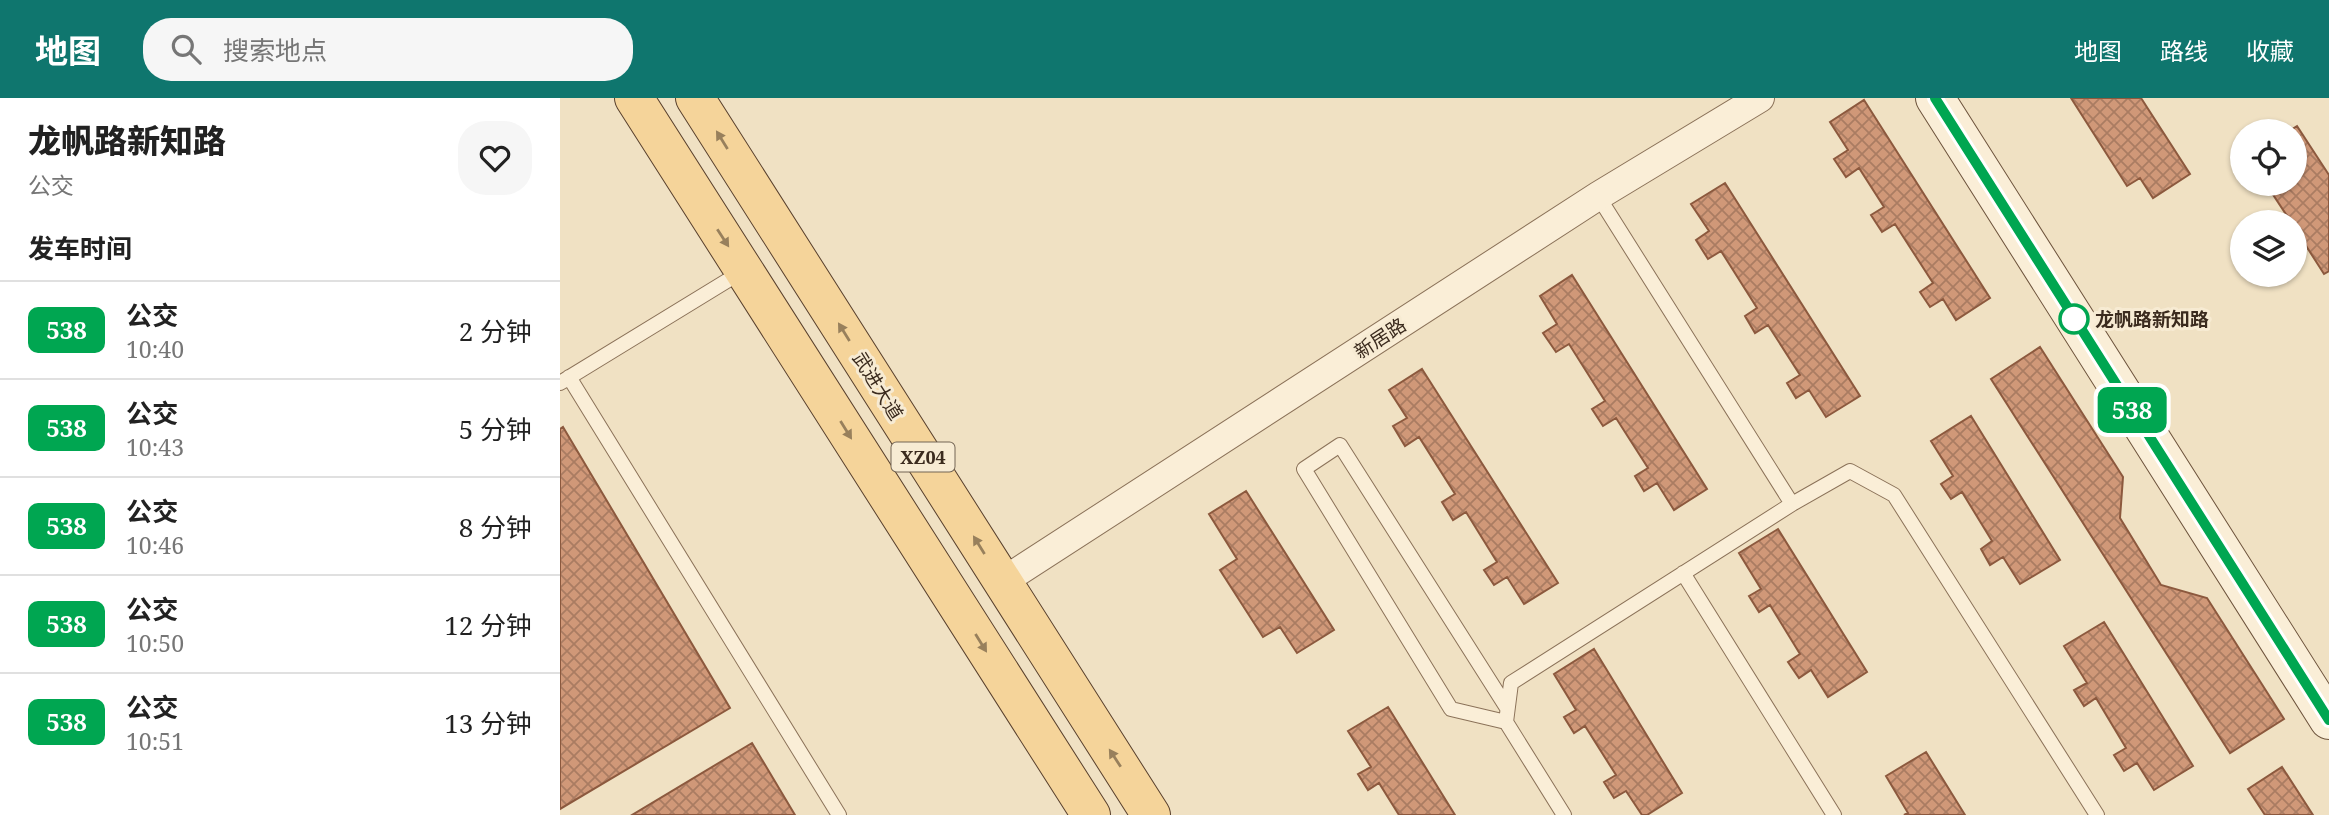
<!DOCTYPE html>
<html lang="zh">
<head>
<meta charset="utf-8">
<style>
	:root { --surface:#fff; --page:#f6f6f6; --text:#222; --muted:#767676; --line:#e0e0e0; --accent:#0f766e }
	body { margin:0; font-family:"Noto Serif","Noto Sans SC",serif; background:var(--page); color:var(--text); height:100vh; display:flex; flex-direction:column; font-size:26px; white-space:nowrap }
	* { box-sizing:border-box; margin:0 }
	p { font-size:23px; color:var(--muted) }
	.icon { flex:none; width:38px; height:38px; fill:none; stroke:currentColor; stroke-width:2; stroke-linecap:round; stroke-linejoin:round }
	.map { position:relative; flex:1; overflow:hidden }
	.drawer { display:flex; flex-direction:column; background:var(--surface); width:560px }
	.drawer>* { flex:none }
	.badge { padding:0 14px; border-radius:10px; font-size:24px; line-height:46px }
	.buttons { position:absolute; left:1670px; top:21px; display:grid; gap:14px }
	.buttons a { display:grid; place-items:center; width:77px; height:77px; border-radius:50%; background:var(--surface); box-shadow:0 2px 5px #0004; font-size:35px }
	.map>.badge { position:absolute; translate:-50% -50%; box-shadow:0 0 0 4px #fff }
	h2 { padding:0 28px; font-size:26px; line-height:63px }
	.round { display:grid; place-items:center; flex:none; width:74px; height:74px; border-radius:28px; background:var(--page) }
	.headline { display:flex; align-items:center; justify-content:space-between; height:119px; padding:0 28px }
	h1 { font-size:33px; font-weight:800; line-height:52px }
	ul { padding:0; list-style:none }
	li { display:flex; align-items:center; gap:21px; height:98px; padding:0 28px; border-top:2px solid var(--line) }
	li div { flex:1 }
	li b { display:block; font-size:26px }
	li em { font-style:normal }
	li .badge { min-width:77px; font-weight:700; text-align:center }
	header { display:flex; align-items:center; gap:42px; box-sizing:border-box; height:98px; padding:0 35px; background:var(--accent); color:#fff }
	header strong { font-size:33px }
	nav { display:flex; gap:38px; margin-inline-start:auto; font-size:24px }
	.search { width:490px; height:63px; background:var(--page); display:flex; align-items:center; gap:18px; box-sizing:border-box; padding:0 24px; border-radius:28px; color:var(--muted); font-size:26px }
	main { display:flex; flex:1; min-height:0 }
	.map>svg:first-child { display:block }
	.building { fill:url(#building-cross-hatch); stroke:#8c593e; stroke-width:2 }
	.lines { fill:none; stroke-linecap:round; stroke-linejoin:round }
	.lane-casing { stroke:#8b7259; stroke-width:16 }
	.street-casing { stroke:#8b7259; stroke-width:30 }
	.secondary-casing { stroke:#6d533c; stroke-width:40 }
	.primary-casing { stroke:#59402d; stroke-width:40 }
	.lane { stroke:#faeed7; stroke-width:14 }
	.street { stroke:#faeed7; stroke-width:28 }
	.secondary { stroke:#faeed7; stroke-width:38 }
	.primary { stroke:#f5d49a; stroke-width:38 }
	.oneway { fill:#98805c }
	.line-casing { stroke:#fff; stroke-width:16 }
	.line { stroke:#00a651; stroke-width:10 }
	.stop-dot { fill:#fff; stroke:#00a651; stroke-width:3.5 }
	.labels { text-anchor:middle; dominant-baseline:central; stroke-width:6; stroke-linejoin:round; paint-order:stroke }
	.shield { fill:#f7ebd3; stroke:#736554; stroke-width:2 }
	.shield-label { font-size:18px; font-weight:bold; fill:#3b2b1e }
	.stop-label { font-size:19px; font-weight:bold; fill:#3b2b1e; stroke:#f7ebd3; text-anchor:start }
	.street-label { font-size:19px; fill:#3b2b1e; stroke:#f7ebd3 }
</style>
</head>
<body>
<header>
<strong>地图</strong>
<div class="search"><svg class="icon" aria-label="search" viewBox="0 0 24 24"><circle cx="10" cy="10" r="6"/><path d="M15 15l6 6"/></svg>搜索地点</div>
<nav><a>地图</a><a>路线</a><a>收藏</a></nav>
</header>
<main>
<section class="drawer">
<div class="headline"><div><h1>龙帆路新知路</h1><p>公交</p></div><a class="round"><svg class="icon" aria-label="heart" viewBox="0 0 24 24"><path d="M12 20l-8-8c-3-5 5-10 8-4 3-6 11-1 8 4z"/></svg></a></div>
<h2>发车时间</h2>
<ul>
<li><span class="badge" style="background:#00a651;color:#fff">538</span><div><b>公交</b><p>10:40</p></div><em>2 分钟</em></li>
<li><span class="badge" style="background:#00a651;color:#fff">538</span><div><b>公交</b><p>10:43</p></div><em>5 分钟</em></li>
<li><span class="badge" style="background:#00a651;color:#fff">538</span><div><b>公交</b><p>10:46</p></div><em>8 分钟</em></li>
<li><span class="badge" style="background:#00a651;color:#fff">538</span><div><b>公交</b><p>10:50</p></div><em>12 分钟</em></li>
<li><span class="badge" style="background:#00a651;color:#fff">538</span><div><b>公交</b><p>10:51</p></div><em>13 分钟</em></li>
</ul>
</section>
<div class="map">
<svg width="1769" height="717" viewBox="0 0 1769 717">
	<defs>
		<pattern id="building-cross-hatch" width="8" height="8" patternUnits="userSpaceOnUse" patternTransform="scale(1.75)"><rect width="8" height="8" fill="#d09878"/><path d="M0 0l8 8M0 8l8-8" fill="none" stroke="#aa7c62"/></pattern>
	</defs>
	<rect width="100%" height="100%" fill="#f0e1c3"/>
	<path class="building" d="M1511,0H1581L1630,76L1593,100L1580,80L1567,88Z
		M1304,2L1430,200L1396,222L1383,201L1370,209L1360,194L1373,185L1335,126L1322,134L1311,117L1324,109L1299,70L1286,79L1274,61L1288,52L1270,24Z
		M1737,28L1769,77V173L1764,176L1734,129V124H1731L1706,86H1734V33H1729Z
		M1165,85L1300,298L1266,319L1249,292L1236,300L1227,285L1240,277L1208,227L1195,235L1185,218L1197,210L1161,153L1148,161L1136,142L1149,133L1131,106Z
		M1012,177L1147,391L1114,412L1097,385L1084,393L1075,378L1088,370L1056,320L1043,328L1032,311L1045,303L1009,246L996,254L983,235L997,226L980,198Z
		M1480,249L1563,379L1560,420L1601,487L1647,500L1724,621L1670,655L1431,281Z
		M862,271L998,485L964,506L947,479L934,487L924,472L937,464L906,414L893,422L882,404L895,396L859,339L845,348L833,328L847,320L829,292Z
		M1411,318L1500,462L1460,486L1443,459L1430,467L1421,451L1432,443L1402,394L1391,401L1381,386L1393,378L1371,343Z
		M3,329L170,610L0,711V331Z
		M686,393L774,532L737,555L720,529L703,539L660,472L677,461L649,416Z
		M1218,431L1307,574L1268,599L1251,572L1239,580L1228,564L1240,556L1210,507L1199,514L1189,498L1201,491L1179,455Z
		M1544,524L1633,668L1594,692L1577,665L1564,673L1554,657L1566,650L1536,600L1524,608L1514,592L1527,585L1504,548Z
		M1034,551L1122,695L1087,717H1082L1066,693L1054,700L1044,684L1056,677L1025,628L1014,635L1004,619L1016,612L994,576Z
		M828,609L895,717H839L819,685L808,692L798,676L811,669L788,633Z
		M192,645L235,717H72Z
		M1366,654L1405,717H1344L1348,715L1326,678Z
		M1722,669L1753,717H1705L1688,691Z"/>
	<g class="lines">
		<g class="lane-casing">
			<path id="lane" d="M1038,98L1232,406
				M9,279L279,717
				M0,285L183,173
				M1123,475L1274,717
				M946,624L891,611L744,371L780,347L947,610
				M1004,717L946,624L951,585L1232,406L1290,373L1334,397L1537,717"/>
		</g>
		<g class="street-casing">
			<path id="street" d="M442,484L1038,98L1200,0"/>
		</g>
		<g class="secondary-casing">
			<path id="secondary" d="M1375,0L1769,622"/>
		</g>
		<g class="primary-casing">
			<path id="primary" d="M74,0L531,717
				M135,0L591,717"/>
		</g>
		<use href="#lane" class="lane"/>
		<use href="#street" class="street"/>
		<use href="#secondary" class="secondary"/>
		<use href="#primary" class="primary"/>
	</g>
	<defs><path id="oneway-solid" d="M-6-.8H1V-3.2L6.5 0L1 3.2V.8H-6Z" transform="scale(1.75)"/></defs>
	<g class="oneway">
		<use href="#oneway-solid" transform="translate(162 42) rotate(-122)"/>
		<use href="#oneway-solid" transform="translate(163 140) rotate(57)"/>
		<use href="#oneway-solid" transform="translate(284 234) rotate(-122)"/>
		<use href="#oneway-solid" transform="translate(286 332) rotate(58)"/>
		<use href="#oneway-solid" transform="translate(419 447) rotate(-122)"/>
		<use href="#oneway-solid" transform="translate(421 545) rotate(58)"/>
		<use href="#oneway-solid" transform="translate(555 660) rotate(-123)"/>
	</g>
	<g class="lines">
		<g class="line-casing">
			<path id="line" d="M1375,0L1769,622"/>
		</g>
		<use href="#line" class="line"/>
	</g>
	<circle class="stop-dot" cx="1514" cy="221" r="14"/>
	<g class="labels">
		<rect class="shield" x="331.5" y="344.5" width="63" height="29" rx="5"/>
		<g class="shield-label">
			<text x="363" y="359">XZ04</text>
		</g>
		<g class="stop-label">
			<text x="1535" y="221">龙帆路新知路</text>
		</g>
		<g class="street-label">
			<text transform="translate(820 240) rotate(-33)">新居路</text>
			<text transform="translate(318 288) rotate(58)">武进大道</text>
		</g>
	</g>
</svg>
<div class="buttons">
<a><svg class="icon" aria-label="locate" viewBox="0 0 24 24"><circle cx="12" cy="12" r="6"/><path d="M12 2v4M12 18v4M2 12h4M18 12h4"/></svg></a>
<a><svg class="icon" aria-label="layers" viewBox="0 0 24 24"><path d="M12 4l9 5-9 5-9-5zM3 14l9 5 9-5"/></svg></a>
</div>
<b class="badge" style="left:1572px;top:312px;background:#00a651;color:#fff">538</b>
</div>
</main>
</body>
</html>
